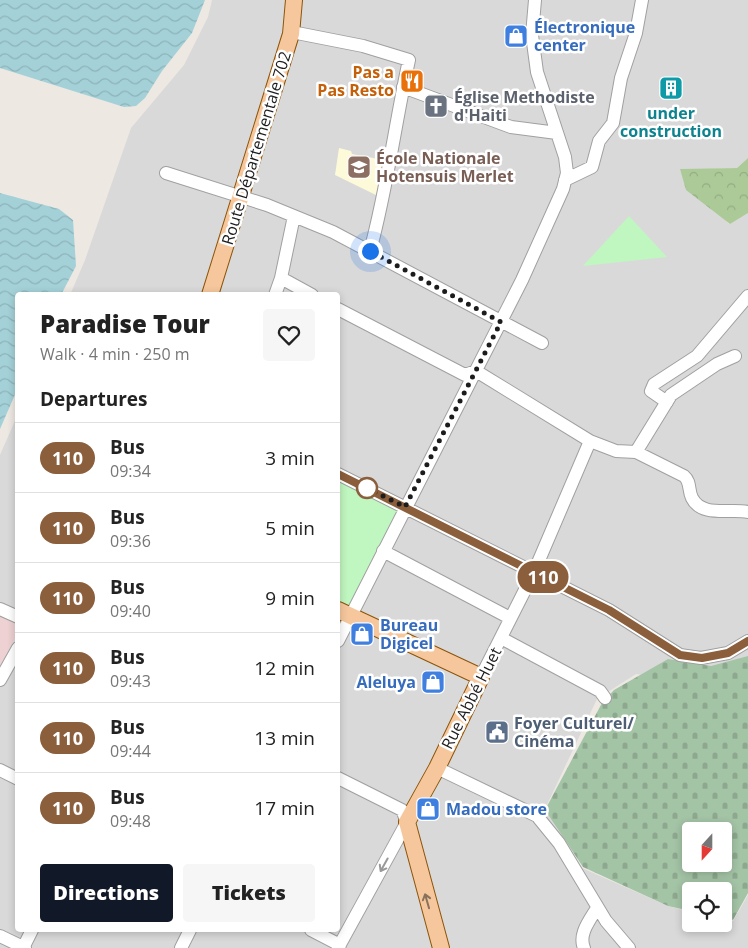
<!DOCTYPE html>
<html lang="en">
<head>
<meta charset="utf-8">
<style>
	:root { --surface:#fff; --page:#f6f6f6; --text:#222; --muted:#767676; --line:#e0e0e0; --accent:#111827 }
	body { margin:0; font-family:"Open Sans",sans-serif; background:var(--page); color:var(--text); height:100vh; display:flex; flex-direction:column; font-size:19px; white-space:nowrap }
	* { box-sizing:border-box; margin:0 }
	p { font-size:16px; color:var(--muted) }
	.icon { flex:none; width:28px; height:28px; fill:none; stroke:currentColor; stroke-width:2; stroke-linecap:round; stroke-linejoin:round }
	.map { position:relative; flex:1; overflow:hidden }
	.sheet { position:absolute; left:15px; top:292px; width:325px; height:640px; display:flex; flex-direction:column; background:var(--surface); border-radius:5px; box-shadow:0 2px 8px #0003 }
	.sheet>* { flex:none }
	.badge { padding:0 10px; border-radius:16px; font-size:18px; line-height:32px }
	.needle { width:32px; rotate:201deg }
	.fabs { position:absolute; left:682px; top:822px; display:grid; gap:10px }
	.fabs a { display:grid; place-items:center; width:50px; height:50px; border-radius:5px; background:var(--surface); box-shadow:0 2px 8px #0003; font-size:25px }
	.you { position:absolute; width:25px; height:25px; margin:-12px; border:4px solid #fff; border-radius:50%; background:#1a73e8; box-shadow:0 0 0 8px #1a73e833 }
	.map>.badge { position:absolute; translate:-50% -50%; box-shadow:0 0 0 2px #fff }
	h2 { padding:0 25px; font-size:19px; line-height:45px }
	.round { display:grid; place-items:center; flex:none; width:52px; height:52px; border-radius:5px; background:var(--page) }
	.summary { display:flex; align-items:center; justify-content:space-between; height:85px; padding:0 25px }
	h1 { font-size:24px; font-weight:800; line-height:38px }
	.button { display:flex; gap:10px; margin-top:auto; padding:10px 25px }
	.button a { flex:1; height:58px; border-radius:5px; background:var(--accent); color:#fff; font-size:20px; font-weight:800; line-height:58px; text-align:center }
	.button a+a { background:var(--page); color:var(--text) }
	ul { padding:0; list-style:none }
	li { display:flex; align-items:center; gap:15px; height:70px; padding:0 25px; border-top:1px solid var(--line) }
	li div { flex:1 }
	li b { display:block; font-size:19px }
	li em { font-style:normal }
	li .badge { min-width:55px; font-weight:700; text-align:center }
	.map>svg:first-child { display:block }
	.residential { fill:#dad9d9 }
	.commercial { fill:#edd1d3 }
	.education { fill:#fdfada }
	.forest { fill:url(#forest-crowns) }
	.cemetery { fill:url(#cemetery-stones); fill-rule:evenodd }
	.park { fill:#c0f6c0 }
	.water { fill:url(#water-waves) }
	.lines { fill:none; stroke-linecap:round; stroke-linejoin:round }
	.minor-casing { stroke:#a0a0a0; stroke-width:14 }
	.major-casing { stroke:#8c5408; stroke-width:18 }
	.minor { stroke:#fff; stroke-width:12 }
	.major { stroke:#f6c79d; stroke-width:16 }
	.oneway { stroke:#999 }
	.oneway2 { stroke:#89725c }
	.line-casing { stroke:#fff; stroke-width:11 }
	.line { stroke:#8b5e3c; stroke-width:8 }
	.walk { stroke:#1c1c1c; stroke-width:5; stroke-dasharray:0 9 }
	.stop-dot { fill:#fff; stroke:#8b5e3c; stroke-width:2.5 }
	.labels { text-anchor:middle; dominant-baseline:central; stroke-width:5; stroke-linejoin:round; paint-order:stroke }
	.shop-label { font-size:16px; font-weight:bold; fill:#366cbe; stroke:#fff; text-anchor:start }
	.food-label { font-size:16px; font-weight:bold; fill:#c56008; stroke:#fff; text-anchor:end }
	.worship-label { font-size:16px; font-weight:bold; fill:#5b616d; stroke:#fff; text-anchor:start }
	.culture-label { font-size:16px; font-weight:bold; fill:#0d838f; stroke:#fff }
	.street-label { font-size:16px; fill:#1c1c1c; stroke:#fff }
	.education-label { font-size:16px; font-weight:bold; fill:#785e54; stroke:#fff; text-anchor:start }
	.service-label { font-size:16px; font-weight:bold; fill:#4e5e75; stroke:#fff; text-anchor:start }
</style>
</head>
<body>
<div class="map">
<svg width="748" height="948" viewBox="0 0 748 948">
	<defs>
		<pattern id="forest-crowns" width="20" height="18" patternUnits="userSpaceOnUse" patternTransform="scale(1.25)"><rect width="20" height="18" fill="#acca98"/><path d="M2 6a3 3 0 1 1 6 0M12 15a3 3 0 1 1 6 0" fill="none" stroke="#93ad82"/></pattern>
		<pattern id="cemetery-stones" width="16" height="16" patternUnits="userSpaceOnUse" patternTransform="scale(1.25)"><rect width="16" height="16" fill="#a4c4a6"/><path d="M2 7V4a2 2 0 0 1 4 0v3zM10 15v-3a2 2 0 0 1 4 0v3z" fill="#8da88e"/></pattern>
		<pattern id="water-waves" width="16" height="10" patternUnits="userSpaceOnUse" patternTransform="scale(1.25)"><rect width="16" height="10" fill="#a4d1d8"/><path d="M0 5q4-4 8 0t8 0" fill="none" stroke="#8db3b9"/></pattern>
	</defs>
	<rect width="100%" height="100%" fill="#ede8e2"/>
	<path class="residential" d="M212,0H748V158L737,168L680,170L729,224L748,213V691L636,674L597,699L545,809L582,868L668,906L691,912V924H724V919L733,921L748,895V948H0V667L17,635L18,930H338V295H70L85,260L131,128L184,65L208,17Z
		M17,416V621L0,614V455Z"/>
	<path class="commercial" d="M0,614L18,621L17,635L0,667Z"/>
	<path class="education" d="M339,148L351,151L352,154L384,160L378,196L335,175Z"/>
	<path class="forest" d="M748,158V213L730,224L686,190L680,169L737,168Z"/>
	<path class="cemetery" d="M748,656V893L733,920L724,918V891H691V911L668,906L583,867L545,810L602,703L614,690L668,659L711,666ZM691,831H724V864H691Z"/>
	<path class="park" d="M629,216L667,257L583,266Z
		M338,481L398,510L347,609L338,604Z"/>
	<path class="water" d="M0,0H205L192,33L162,71L145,98L136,106L124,107L0,68Z
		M0,193L59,209L73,220L76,266L61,295H18L17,390L0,429Z"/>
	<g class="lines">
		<g class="minor-casing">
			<path id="minor" d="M291,34L297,33L363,46L409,60C395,124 387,189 370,251
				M403,87L511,127L557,133
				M166,173L267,205L333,232L542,343
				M565,180L592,167L599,141L613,123L621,78L636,33L642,0
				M281,278L312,295
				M275,295L281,278L294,216
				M338,309L465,375L476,371L590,441L616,451L636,452L684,476C691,482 688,490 692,498C702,518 731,508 748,512
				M667,402L651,391L654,384L697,356L748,296
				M636,452L671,395L717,364L735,356
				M338,474L609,610L680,655L701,658L728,653L748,641
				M383,551L510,618
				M0,609L18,617
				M501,638L600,691L605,698
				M338,641L522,280L563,189L567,173L565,157L537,72L532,35L535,0
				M481,677L534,572L590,441
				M0,680L18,648
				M437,768L537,816L559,843L606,921L629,948
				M0,770L18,779
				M338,778L402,810L407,822L338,948
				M311,930L340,945
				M0,936L25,948
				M23,948L32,930
				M181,948L190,930
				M584,948C578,934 590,920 597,908"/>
		</g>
		<g class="major-casing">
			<path id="major" d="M210,295L291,34L294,0
				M338,610L481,677L437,768L407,822L441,948"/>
		</g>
		<use href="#minor" class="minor"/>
		<use href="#major" class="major"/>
	</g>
	<defs><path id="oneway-shaft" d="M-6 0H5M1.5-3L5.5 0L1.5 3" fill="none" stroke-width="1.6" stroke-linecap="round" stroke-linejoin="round" transform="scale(1.25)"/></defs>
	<use class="oneway" href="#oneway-shaft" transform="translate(384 865) rotate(119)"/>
	<use class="oneway2" href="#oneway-shaft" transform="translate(427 901) rotate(-106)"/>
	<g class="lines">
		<g class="line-casing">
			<path id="line" d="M338,474L609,610L680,655L702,658L728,653L748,641"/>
		</g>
		<use href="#line" class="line"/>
		<path class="walk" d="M367,488L405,507L501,322L370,251"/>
	</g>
	<defs>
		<g id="shop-square" transform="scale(1.25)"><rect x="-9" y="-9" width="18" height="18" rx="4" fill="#3f7fe0" stroke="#fff"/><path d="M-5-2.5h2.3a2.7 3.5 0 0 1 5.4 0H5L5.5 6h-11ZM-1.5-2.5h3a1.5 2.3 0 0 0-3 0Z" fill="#fff"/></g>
		<g id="restaurant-square" transform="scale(1.25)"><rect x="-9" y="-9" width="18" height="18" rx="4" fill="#e8710a" stroke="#fff"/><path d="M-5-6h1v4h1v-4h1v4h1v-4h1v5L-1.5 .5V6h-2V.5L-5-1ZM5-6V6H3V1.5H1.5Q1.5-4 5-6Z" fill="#fff"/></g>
		<g id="building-square" transform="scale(1.25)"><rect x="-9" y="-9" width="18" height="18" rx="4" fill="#0f9aa8" stroke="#fff"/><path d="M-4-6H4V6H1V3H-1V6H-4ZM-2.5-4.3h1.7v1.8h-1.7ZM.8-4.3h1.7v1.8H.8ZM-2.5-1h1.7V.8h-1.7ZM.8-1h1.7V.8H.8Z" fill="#fff"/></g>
		<g id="church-square" transform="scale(1.25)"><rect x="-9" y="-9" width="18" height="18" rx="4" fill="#6b7280" stroke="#fff"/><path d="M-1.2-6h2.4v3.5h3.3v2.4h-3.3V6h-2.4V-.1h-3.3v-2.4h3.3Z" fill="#fff"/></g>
		<g id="school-square" transform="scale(1.25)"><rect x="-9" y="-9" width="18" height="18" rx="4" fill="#8d6e63" stroke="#fff"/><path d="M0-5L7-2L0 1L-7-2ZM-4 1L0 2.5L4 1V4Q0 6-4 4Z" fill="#fff"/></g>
		<g id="civic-square" transform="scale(1.25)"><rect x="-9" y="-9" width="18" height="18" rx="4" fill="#5c6f8a" stroke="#fff"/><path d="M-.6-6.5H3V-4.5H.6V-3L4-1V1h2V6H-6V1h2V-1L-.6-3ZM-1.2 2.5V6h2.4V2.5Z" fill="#fff"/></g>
	</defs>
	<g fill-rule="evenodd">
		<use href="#shop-square" x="516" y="36"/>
		<use href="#restaurant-square" x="412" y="81"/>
		<use href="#building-square" x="671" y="88"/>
		<use href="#church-square" x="436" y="106"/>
		<use href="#school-square" x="359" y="167"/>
		<use href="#shop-square" x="362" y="634"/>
		<use href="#shop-square" x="433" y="682"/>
		<use href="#civic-square" x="497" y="732"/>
		<use href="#shop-square" x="428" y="809"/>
	</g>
	<circle class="stop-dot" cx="367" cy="488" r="10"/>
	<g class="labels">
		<g class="shop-label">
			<text x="534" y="27">Électronique<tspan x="534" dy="18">center</tspan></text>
			<text x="380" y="625">Bureau<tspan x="380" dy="18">Digicel</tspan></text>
			<text x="416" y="682" text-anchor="end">Aleluya</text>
			<text x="446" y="809">Madou store</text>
		</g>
		<g class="food-label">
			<text x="394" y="72">Pas a<tspan x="394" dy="18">Pas Resto</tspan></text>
		</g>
		<g class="worship-label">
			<text x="454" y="97">Église Methodiste<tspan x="454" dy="18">d'Haiti</tspan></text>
		</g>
		<g class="culture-label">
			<text x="671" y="113">under<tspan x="671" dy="18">construction</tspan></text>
		</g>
		<g class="street-label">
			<text transform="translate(256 148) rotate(-73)">Route Départementale 702</text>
			<text transform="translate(471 698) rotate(-63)">Rue Abbé Huet</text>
		</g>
		<g class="education-label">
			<text x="376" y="158">École Nationale<tspan x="376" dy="18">Hotensuis Merlet</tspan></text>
		</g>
		<g class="service-label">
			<text x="514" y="723">Foyer Culturel/<tspan x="514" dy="18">Cinéma</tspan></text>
		</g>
	</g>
</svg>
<div class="fabs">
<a><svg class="needle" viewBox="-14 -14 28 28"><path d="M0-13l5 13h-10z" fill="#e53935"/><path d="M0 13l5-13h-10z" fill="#767676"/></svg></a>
<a><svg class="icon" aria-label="locate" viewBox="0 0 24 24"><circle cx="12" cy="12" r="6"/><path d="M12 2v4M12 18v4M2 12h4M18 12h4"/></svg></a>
</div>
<div class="you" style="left:370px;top:251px"></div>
<b class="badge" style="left:543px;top:577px;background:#8b5e3c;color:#fff">110</b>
<section class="sheet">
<div class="summary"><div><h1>Paradise Tour</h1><p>Walk · 4 min · 250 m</p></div><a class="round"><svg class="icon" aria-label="heart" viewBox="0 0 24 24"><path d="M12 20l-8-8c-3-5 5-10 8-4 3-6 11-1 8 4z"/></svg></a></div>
<h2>Departures</h2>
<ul>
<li><span class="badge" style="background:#8b5e3c;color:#fff">110</span><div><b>Bus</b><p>09:34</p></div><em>3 min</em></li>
<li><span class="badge" style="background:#8b5e3c;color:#fff">110</span><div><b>Bus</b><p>09:36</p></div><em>5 min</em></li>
<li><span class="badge" style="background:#8b5e3c;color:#fff">110</span><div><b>Bus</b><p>09:40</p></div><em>9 min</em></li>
<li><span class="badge" style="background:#8b5e3c;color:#fff">110</span><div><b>Bus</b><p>09:43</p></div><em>12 min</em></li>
<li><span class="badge" style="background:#8b5e3c;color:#fff">110</span><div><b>Bus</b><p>09:44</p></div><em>13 min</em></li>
<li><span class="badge" style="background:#8b5e3c;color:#fff">110</span><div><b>Bus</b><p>09:48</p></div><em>17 min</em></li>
</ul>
<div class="button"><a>Directions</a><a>Tickets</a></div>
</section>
</div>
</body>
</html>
